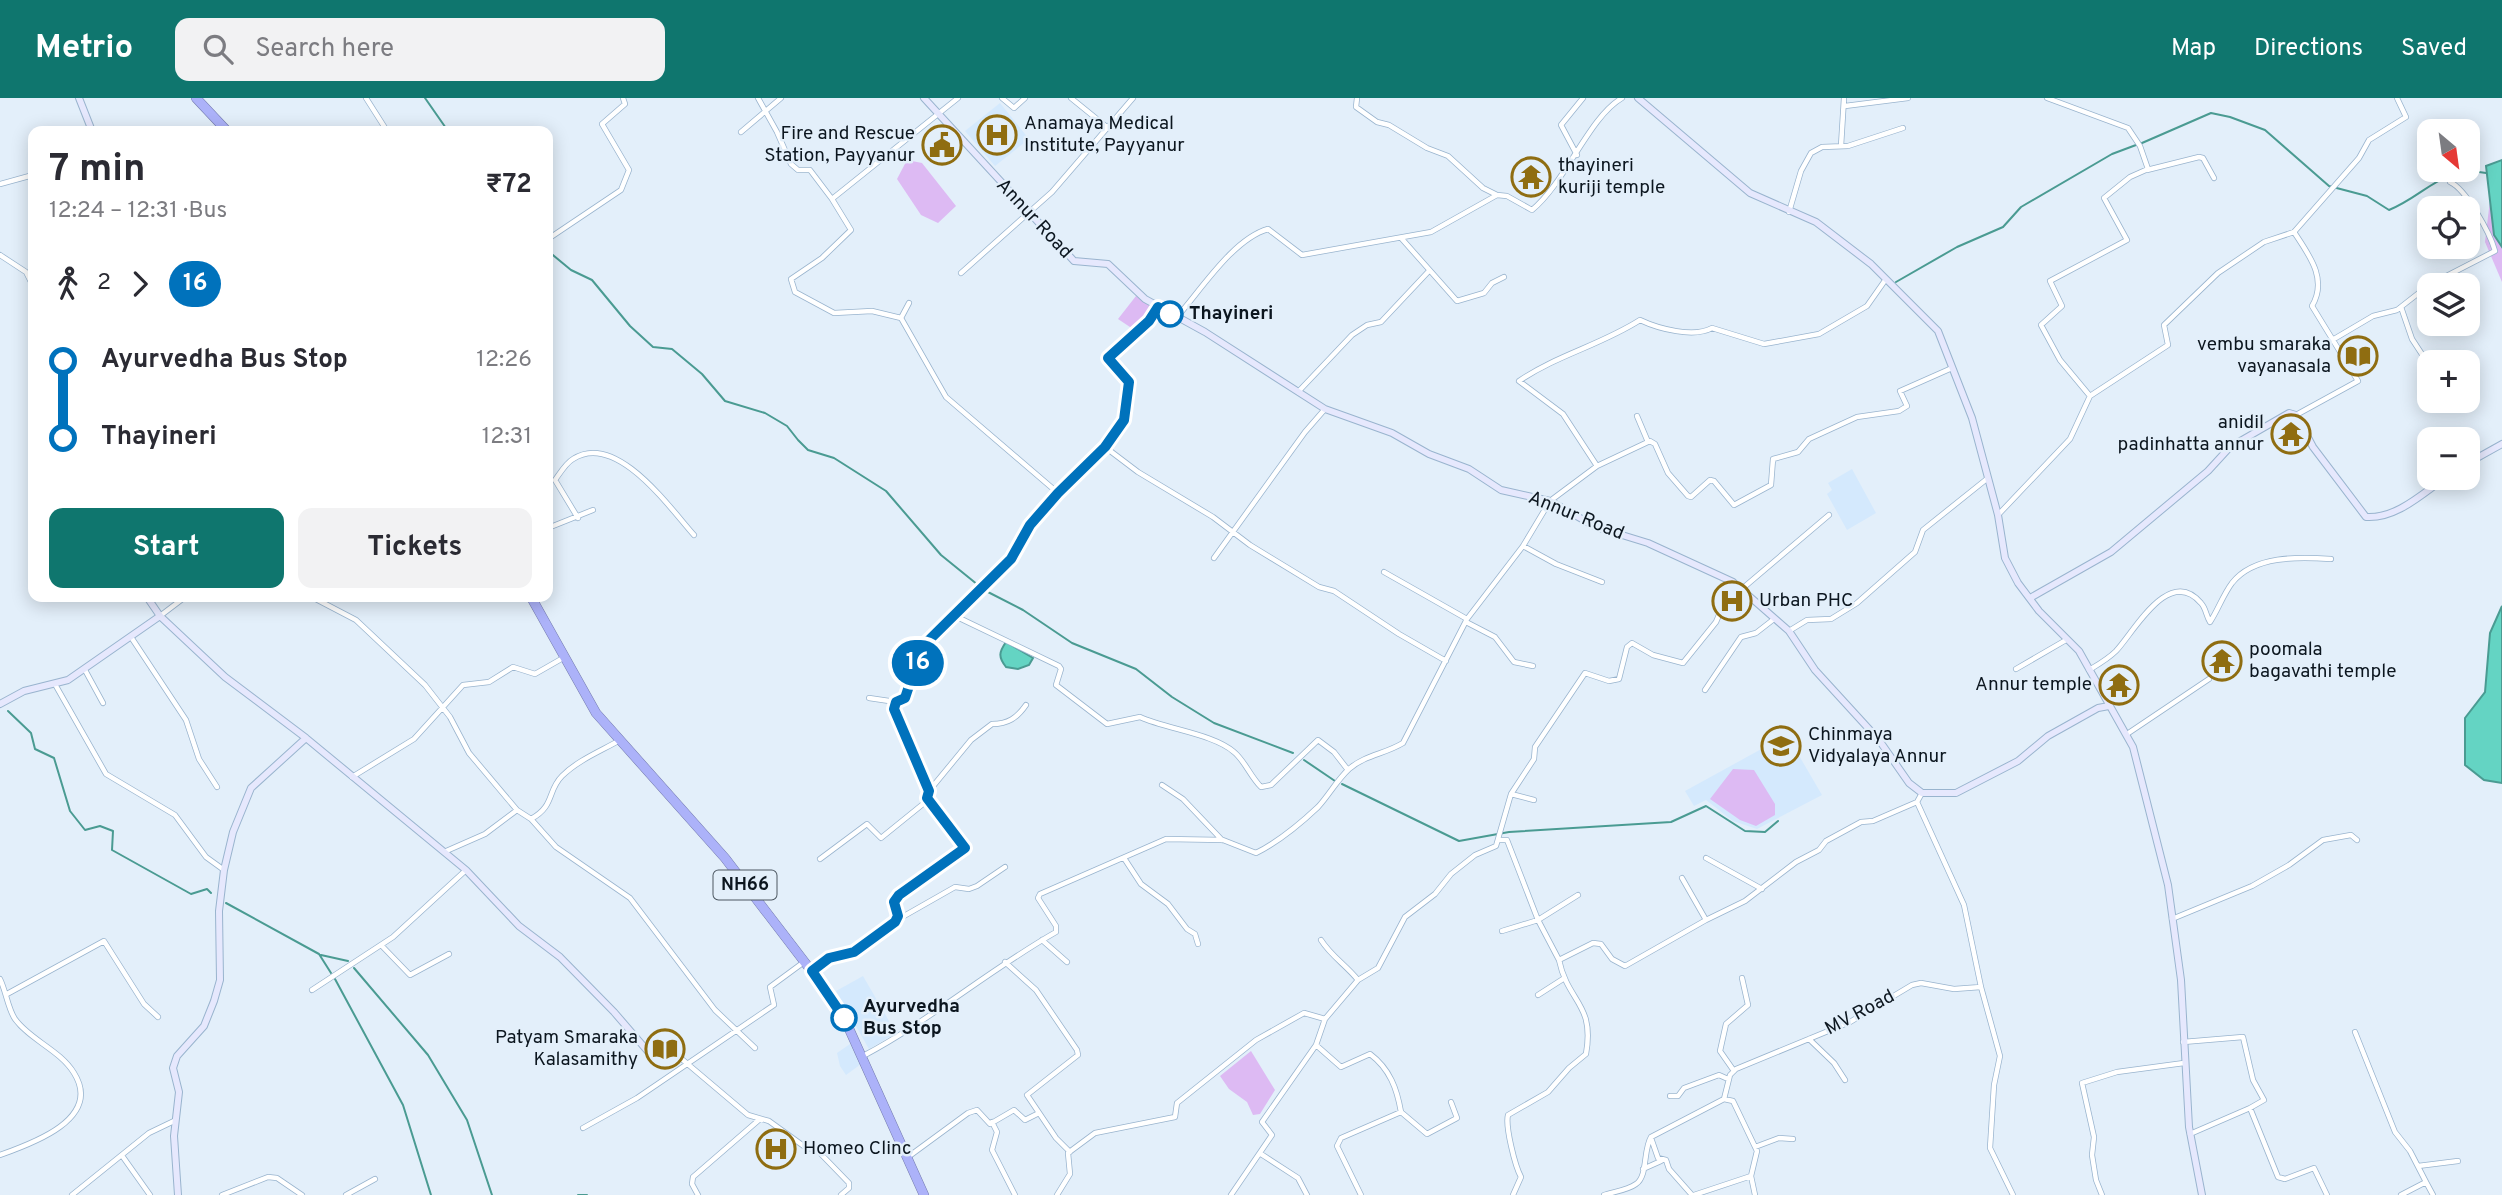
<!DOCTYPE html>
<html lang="en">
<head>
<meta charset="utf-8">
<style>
	:root { --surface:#fff; --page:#f2f2f3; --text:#2b2b33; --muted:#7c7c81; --accent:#0f766e }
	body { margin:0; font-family:Overpass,sans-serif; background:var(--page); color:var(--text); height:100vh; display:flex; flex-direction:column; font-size:26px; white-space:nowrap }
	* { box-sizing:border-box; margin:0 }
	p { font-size:23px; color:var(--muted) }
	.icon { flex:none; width:38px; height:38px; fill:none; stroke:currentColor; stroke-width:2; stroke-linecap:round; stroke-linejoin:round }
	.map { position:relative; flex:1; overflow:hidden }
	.details { position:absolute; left:28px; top:28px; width:525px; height:476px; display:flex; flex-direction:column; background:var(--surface); border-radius:14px; box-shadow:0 4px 18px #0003 }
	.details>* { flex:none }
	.badge { padding:0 14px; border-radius:23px; font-size:24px; line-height:46px }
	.needle { width:46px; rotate:151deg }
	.controls { position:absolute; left:2417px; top:21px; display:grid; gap:14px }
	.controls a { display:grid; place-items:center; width:63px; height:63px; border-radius:14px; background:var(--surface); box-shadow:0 4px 18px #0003; font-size:35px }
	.map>.badge { position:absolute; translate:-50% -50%; box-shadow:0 0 0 4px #fff }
	.legs { display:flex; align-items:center; gap:10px; height:77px; padding:0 21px; font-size:23px }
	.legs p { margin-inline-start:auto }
	.overview { display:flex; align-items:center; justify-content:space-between; height:119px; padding:0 21px }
	h1 { font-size:38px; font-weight:700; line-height:52px }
	.action { display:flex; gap:14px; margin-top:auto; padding:14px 21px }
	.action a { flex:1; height:80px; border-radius:14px; background:var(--accent); color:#fff; font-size:28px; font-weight:700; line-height:80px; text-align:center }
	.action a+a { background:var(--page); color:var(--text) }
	ul { padding:0 21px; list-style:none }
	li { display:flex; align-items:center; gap:24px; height:77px; font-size:26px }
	li i { display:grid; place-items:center; width:10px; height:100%; margin:0 9px; background:currentColor }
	li i::after { content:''; width:18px; height:18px; margin:-9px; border:5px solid; border-radius:50%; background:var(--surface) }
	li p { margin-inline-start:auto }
	li:first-child i { background:linear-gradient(#0000 50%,currentColor 0) }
	li:last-child i { background:linear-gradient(currentColor 50%,#0000 0) }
	header { display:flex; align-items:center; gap:42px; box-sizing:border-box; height:98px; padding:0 35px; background:var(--accent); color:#fff }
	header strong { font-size:33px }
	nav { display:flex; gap:38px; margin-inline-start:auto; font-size:24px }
	.search { width:490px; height:63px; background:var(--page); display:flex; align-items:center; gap:18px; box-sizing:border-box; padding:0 24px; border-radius:14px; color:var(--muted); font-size:26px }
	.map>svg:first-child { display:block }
	.built { fill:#d4e9fd }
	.green { fill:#ddbaf3 }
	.water { fill:#64d4c3; stroke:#4a9b92; stroke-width:2 }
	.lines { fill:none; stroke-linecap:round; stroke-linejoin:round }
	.stream { stroke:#4a9b92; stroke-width:2 }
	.street-casing { stroke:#99b4ce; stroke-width:6 }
	.secondary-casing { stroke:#99b4ce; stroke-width:8 }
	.highway-casing { stroke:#747bad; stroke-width:10 }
	.street { stroke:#fff; stroke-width:4.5 }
	.secondary { stroke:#e6e8fd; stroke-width:6 }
	.highway { stroke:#acb2f9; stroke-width:9 }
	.line-1-casing { stroke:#fff; stroke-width:16 }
	.line-1 { stroke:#0072bc; stroke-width:10 }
	.stop-1-dot { fill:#fff; stroke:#0072bc; stroke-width:3.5 }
	.labels { text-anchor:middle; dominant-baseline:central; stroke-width:5; stroke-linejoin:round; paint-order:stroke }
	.shield { fill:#e3effa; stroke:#4c5761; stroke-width:2 }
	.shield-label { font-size:18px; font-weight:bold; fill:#0c161f }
	.poi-label { font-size:19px; fill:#0c161f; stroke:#e3effa; text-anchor:start }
	.street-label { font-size:19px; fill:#0c161f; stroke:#e3effa }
	.stop-label { font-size:19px; font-weight:bold; fill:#0c161f; stroke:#e3effa; text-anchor:start }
</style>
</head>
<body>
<header>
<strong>Metrio</strong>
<div class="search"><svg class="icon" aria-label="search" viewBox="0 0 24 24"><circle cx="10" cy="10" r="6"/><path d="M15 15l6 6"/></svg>Search here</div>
<nav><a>Map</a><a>Directions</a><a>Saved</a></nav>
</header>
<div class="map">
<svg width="2502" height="1097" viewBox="0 0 2502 1097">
	<rect width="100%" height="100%" fill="#e3effa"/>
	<path class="built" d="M1000,5L1029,41L995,68L965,33Z
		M1852,371L1876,415L1847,432L1827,396L1832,392L1828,385Z
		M1787,637L1822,697L1757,731L1733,723L1706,702L1694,708L1685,693Z
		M863,878L896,935L869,951L836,893Z
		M850,946L861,966L846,977L840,968L837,955Z"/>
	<path class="green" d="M907,62L922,65L956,108L938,125L921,117L897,81Z
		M2494,68V136L2502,149V184L2485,144Z
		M1136,198L1151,209L1133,231L1118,221Z
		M1733,671L1754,672L1775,706V717L1756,728L1740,722L1710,701Z
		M1251,953L1275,992L1260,1016L1253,1017L1247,1004L1229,991L1220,978Z"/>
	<path class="water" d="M2502,62V149L2494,137L2486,68Z
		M2502,508V685L2484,682L2465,667V620L2485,594L2490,535Z
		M1006,544L1033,560L1029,567L1018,571L1006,569C998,559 999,554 1006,544Z"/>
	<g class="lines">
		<path class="stream" d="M425,0L448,33
			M2142,45L2211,15L2230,19L2265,32L2329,88L2367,98L2389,112C2426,97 2442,67 2486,75
			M548,153L571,172L592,182L630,228L653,249L672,251L702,276L725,303L765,315L787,328L798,342
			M1896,184L1957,149L2003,129L2021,109L2112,56L2136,47
			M808,352L798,342L808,352L834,360L886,393L941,457L978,487
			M984,492L1023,512L1072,545L1136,571L1172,599L1214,625L1293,655
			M8,613L31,635L35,651L54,660L70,713L85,732L100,728L113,733L112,752L191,796L207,791L211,795
			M1304,662L1335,683
			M1342,686L1459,743L1509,734L1671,724L1706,708L1745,733L1765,734L1778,723
			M226,805L319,856L331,875
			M321,857L348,863
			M354,870L428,957L467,1022L492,1097
			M335,881L403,1007L431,1097
			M578,1097H587"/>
		<g class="street-casing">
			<path id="street" d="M366,0L387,33
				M758,0L777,34L791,66L798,72H810L832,101L958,0
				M1002,0L1014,10L1025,0
				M1071,0L1108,30
				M1357,0L1356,9L1377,24L1389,27L1427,50L1448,58L1483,90L1497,97
				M2047,0L2128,30L2140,48L2148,71L2130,79L2104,100L2127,142L2050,183L2062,208L2041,227L2060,262L2090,298
				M1845,8L1908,0
				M741,34L781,0
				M1841,48L1844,0
				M1577,57L1561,27L1583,0
				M2147,72L2199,59L2203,60L2214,80
				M0,86L33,77
				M832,101L851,132L822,160L791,181L795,194L834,215L872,213L901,220
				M1789,114L1801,73L1811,55L1822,49L1848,48L1903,30
				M548,141L621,92L629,72L602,26L625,6L623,0
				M1402,141L1457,203L1484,195L1492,185L1504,179
				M0,157L26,174L33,188
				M961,175L1052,94L1133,0
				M2429,187L2495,153C2490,135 2466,91 2450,84
				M909,205L901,220L946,299L1058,395
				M2401,209L2412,241L2429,267
				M1177,219C1201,192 1233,141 1268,131L1302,157L1431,134L1497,97L1507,98L1532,112C1566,84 1589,19 1622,0
				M2334,241L2373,218L2397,212L2429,187
				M1298,294L1352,237L1367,227L1381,224L1428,174
				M2296,317L2358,283L2312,208C2328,181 2309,157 2294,134L2359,60L2369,42L2406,19L2397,0
				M1637,318L1648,344
				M1105,349L1138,374L1213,419L1250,447L1319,489L1334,493L1399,536L1446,563
				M1597,368L1650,343L1655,346L1668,375L1688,398L1691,399L1710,382L1714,383L1734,407L1771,387L1773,361L1798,354L1809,341L1857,319L1899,313L1907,308L1900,293L1952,270
				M1998,417L2070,341L2090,298L2168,247L2164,227L2218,175L2264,144L2294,134
				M578,420L555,382C560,375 566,365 573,361C616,333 669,409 694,437
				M548,430L593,412
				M1523,448L1556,466L1602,484
				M1214,460L1305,334L1325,311
				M1384,474L1467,521
				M1743,490L1829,417
				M312,499L356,522L425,587L450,619L469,655L517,712
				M160,518L185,499
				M955,518L1059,568L1061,571L1056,587L1107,626L1140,619C1166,631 1214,636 1234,654C1245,663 1250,678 1261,689L1271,687L1318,642L1334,654L1348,672
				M1466,524L1495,539L1514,564L1533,568
				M1789,533L1807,522L1831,521L1857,505L1915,454L1923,432L1988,380
				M131,539L186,622L199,661L217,689
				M2016,571L2066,542
				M85,572L103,605
				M2089,572C2099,566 2108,561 2116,553C2134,534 2169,467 2201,505C2206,510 2206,518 2210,524C2218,512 2223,497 2232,485C2254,457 2299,459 2331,461
				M56,588L106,676L175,717L206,759L224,772
				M1705,592L1741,539L1756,535L1774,521
				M869,600L896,604
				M2127,636L2209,581
				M352,679L414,641L463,587L489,584L513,569L535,576L563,560
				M1162,687L1183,701L1222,742
				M929,693L971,642L992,626C1008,626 1017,620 1026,607
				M1511,696L1534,702
				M531,721L556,749L630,800L715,912L755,950
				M1499,742H1507L1538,822L1559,862
				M444,754L485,736L517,712L531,721C555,708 547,693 562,678C578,662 601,653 620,642
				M1124,760L1141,786L1168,806L1187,831L1195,836L1198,846
				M1706,760L1762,791
				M820,761L867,726L881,740L928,702
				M1682,780L1706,822
				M2172,821L2252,788L2289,767L2323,742L2351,737L2357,742
				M897,822L955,789L969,791L977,788L1005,769
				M1502,833L1538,822L1578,797
				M1042,842L1067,864
				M1321,842C1331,858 1346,867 1358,882
				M381,847L410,877L449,856
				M1005,864L1036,892L1077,952L1078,957L1027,997L1056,1040L1070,1054
				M812,873L829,860L854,854L895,824L898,818L894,804L899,797L965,750L927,700L929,693L894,611L896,604L905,600L922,549L1011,461L1030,427L1058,395L1105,349L1125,319L1129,284L1108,260L1149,223L1158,209
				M0,881C6,893 8,911 15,921C30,942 60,952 74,975C103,1021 31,1046 0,1057
				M1981,889L2000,958L1994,987L1990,1050L2013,1097
				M312,892L393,839L466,772
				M7,896L104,843L144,906L158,919
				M1538,897L1563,881
				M2355,934L2395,1034L2410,1053L2426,1084L2401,1097
				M1809,941L1834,965L1845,982
				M2183,944L2243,939L2253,982L2264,1002L2250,1010
				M1316,947L1341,969L1370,956C1390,971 1397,991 1401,1014L1341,1040L1337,1048L1361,1097
				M863,958C931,922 989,872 1056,834V828L1038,800L1040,796L1166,741L1223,742L1256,755C1278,744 1300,726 1318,709C1329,697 1337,682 1349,671C1365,657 1385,656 1403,645L1467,521L1523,448L1550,403L1597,368L1563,316L1519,283C1557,257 1601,247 1640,222C1659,231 1694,240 1712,230L1764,246L1819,236L1867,208L1886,181
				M657,964L677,957L748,1017L769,1023L805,1049L817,1052L849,1085V1090L841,1097
				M1734,973L1720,953L1726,926L1748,907L1742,880
				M1670,998H1678L1684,990L1719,977L1728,981
				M1724,1001L1733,1003L1757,1053L1751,1078
				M1401,1014L1427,1036L1457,1020L1451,1004
				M992,1024L997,1034L992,1052L1015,1097
				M583,1030L637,1000L774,907L770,889L804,864
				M2190,1036L2250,1010L2278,1079L2285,1081L2314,1070L2327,1097
				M1651,1040L1658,1060L1666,1062L1669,1071L1692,1097
				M1755,1049L1779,1040L1793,1041
				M1261,1056L1298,1080L1307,1097
				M123,1059L150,1097
				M908,1059L968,1015L977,1012L990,1026L1014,1012L1025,1022L1039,1015
				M2418,1068L2458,1063
				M1643,1071L1661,1063
				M2426,1084L2433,1097
				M72,1097L149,1035L174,1023
				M222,1097L268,1079L277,1080L302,1097
				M346,1097L375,1081
				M698,1097L692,1086L693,1079L760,1021
				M1057,1097L1070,1076L1068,1055L1095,1035L1175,1019L1177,1005L1256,942L1304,915L1325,921
				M1231,1097L1272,1037L1262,1024L1316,947L1325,921L1358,882L1378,870L1405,819L1435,796L1451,776L1475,757L1496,748L1511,696L1534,661L1535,649L1585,575L1609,583L1619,581L1627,549L1632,545L1653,557L1683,565L1716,524L1733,484
				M1513,1097L1521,1079C1515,1068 1505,1028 1508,1017L1548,994L1569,970L1586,956C1595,905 1568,905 1559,862L1593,845L1601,846L1612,861L1625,868L1706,822L1745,803L1796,764L1819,752L1826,743L1861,724L1873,723L1917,704
				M1604,1097C1613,1094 1628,1092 1636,1086C1648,1078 1643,1052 1651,1039L1724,1001L1730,977L1736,971L1850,924L1912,887L1921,885L1954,891L1981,889L1964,807L1917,704L1922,695
				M1694,1097L1751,1078L1755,1097
				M2102,1097L2096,1082L2092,1057L2094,1039L2082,985L2117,974L2184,965"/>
		</g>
		<g class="secondary-casing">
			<path id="secondary" d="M79,0L92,33
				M924,0L1074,163L1108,166L1145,201L1205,234L1325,311L1392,335L1429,356L1469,371L1501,392L1550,403L1596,429L1648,445L1733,484L1789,533L1815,572L1879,642L1909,685L1922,695H1956L2018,663L2048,638L2098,610L2109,608
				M1638,0L1750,95L1816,124L1871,166L1938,233L1972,320L1998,417L2005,460L2018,485L2039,513L2079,553L2133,649L2168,787L2181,882L2189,1029L2202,1097
				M2468,365L2502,346
				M147,499L160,518L225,579L306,640L251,690L233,734L224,772L219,813L220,882L214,903L204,928L177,958L173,970L179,994L174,1038L178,1097
				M2030,500L2111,454L2208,373L2230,349L2289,315L2296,317L2313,349L2366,419C2396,421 2422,396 2445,380
				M0,606L24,593L68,582L160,518
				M306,640L466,772L519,828L560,859L614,914L657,964"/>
		</g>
		<g class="highway-casing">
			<path id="highway" d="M196,0L227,33
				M531,499L596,615L725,760L826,892L846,924L924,1097"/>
		</g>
		<use href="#street" class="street"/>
		<use href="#secondary" class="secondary"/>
		<use href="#highway" class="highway"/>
	</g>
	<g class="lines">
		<g class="line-1-casing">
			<path id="line-1" d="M844,920L812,873L829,860L854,854L895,824L898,818L894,804L899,797L965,750L927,700L929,693L894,611L896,604L905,600L922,549L1011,461L1030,427L1058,395L1105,349L1124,322L1129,284L1108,260L1149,223L1158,209L1170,216"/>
		</g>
		<use href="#line-1" class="line-1"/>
	</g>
	<defs>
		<g id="hospital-ring" transform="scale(2.0125)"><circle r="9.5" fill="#e3effa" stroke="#8f6d11" stroke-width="1.5"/><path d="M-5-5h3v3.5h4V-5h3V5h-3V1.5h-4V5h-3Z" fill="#8f6d11"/></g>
		<g id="civic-ring" transform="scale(2.0125)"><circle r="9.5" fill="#e3effa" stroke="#8f6d11" stroke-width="1.5"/><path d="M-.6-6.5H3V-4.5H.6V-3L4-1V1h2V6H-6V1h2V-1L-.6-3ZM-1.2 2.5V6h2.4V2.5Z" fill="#8f6d11"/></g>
		<g id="temple-ring" transform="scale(2.0125)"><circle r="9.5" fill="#e3effa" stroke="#8f6d11" stroke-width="1.5"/><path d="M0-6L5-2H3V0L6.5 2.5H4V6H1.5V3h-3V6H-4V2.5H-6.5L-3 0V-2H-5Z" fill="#8f6d11"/></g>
		<g id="library-ring" transform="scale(2.0125)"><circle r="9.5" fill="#e3effa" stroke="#8f6d11" stroke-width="1.5"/><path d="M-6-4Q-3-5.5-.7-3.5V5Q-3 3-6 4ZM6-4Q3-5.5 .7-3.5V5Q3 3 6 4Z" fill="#8f6d11"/></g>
		<g id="school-ring" transform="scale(2.0125)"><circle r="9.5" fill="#e3effa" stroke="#8f6d11" stroke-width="1.5"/><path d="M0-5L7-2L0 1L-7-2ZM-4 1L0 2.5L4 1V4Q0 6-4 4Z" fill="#8f6d11"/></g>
	</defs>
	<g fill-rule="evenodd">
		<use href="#hospital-ring" x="997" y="37"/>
		<use href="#civic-ring" x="942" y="47"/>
		<use href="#temple-ring" x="1531" y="79"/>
		<use href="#library-ring" x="2358" y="258"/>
		<use href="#temple-ring" x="2291" y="336"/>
		<use href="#hospital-ring" x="1732" y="503"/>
		<use href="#temple-ring" x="2222" y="563"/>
		<use href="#temple-ring" x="2119" y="587"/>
		<use href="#school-ring" x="1781" y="648"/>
		<use href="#library-ring" x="665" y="951"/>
		<use href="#hospital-ring" x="776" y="1051"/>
	</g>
	<g class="stop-1-dot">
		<circle cx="1170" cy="216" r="12"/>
		<circle cx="844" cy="920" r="12"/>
	</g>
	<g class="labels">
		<rect class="shield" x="713.5" y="772.5" width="63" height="29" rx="5"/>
		<g class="shield-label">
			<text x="745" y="787">NH66</text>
		</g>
		<g class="poi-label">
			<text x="1024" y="26">Anamaya Medical<tspan x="1024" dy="22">Institute, Payyanur</tspan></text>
			<text x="915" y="36" text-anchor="end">Fire and Rescue<tspan x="915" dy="22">Station, Payyanur</tspan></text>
			<text x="1558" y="68">thayineri<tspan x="1558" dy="22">kuriji temple</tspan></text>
			<text x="2331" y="247" text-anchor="end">vembu smaraka<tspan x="2331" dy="22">vayanasala</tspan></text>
			<text x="2264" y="325" text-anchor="end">anidil<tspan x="2264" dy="22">padinhatta annur</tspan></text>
			<text x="1759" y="503">Urban PHC</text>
			<text x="2249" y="552">poomala<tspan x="2249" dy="22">bagavathi temple</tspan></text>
			<text x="2092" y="587" text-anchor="end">Annur temple</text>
			<text x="1808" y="637">Chinmaya<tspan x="1808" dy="22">Vidyalaya Annur</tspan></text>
			<text x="638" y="940" text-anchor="end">Patyam Smaraka<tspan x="638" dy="22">Kalasamithy</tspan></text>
			<text x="803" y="1051">Homeo Clinc</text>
		</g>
		<g class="street-label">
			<text transform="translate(1034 121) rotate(47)">Annur Road</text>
			<text transform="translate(1576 418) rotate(22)">Annur Road</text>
			<text transform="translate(1860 915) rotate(-28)">MV Road</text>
		</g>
		<g class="stop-label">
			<text x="1189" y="216">Thayineri</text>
			<text x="863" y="909">Ayurvedha<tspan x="863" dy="22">Bus Stop</tspan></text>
		</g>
	</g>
</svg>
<div class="controls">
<a><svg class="needle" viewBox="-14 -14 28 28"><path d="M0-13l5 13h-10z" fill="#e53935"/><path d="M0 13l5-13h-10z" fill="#7c7c81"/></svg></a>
<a><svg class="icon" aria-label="locate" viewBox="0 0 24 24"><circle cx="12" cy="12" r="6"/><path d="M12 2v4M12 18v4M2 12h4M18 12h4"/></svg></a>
<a><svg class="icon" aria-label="layers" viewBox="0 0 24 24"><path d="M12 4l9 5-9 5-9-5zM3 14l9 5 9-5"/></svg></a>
<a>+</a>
<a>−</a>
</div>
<b class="badge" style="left:918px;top:565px;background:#0072bc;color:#fff">16</b>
<section class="details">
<div class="overview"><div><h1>7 min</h1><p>12:24 – 12:31 · Bus</p></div><b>₹72</b></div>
<div class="legs"><svg class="icon" aria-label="walk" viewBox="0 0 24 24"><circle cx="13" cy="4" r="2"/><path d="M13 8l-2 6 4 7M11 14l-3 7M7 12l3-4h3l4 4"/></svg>2<svg class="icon" aria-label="forward" viewBox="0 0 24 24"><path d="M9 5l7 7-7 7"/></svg><b class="badge" style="background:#0072bc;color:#fff">16</b></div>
<ul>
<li><i style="color:#0072bc"></i><b>Ayurvedha Bus Stop</b><p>12:26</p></li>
<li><i style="color:#0072bc"></i><b>Thayineri</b><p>12:31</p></li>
</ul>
<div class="action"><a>Start</a><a>Tickets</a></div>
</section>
</div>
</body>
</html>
